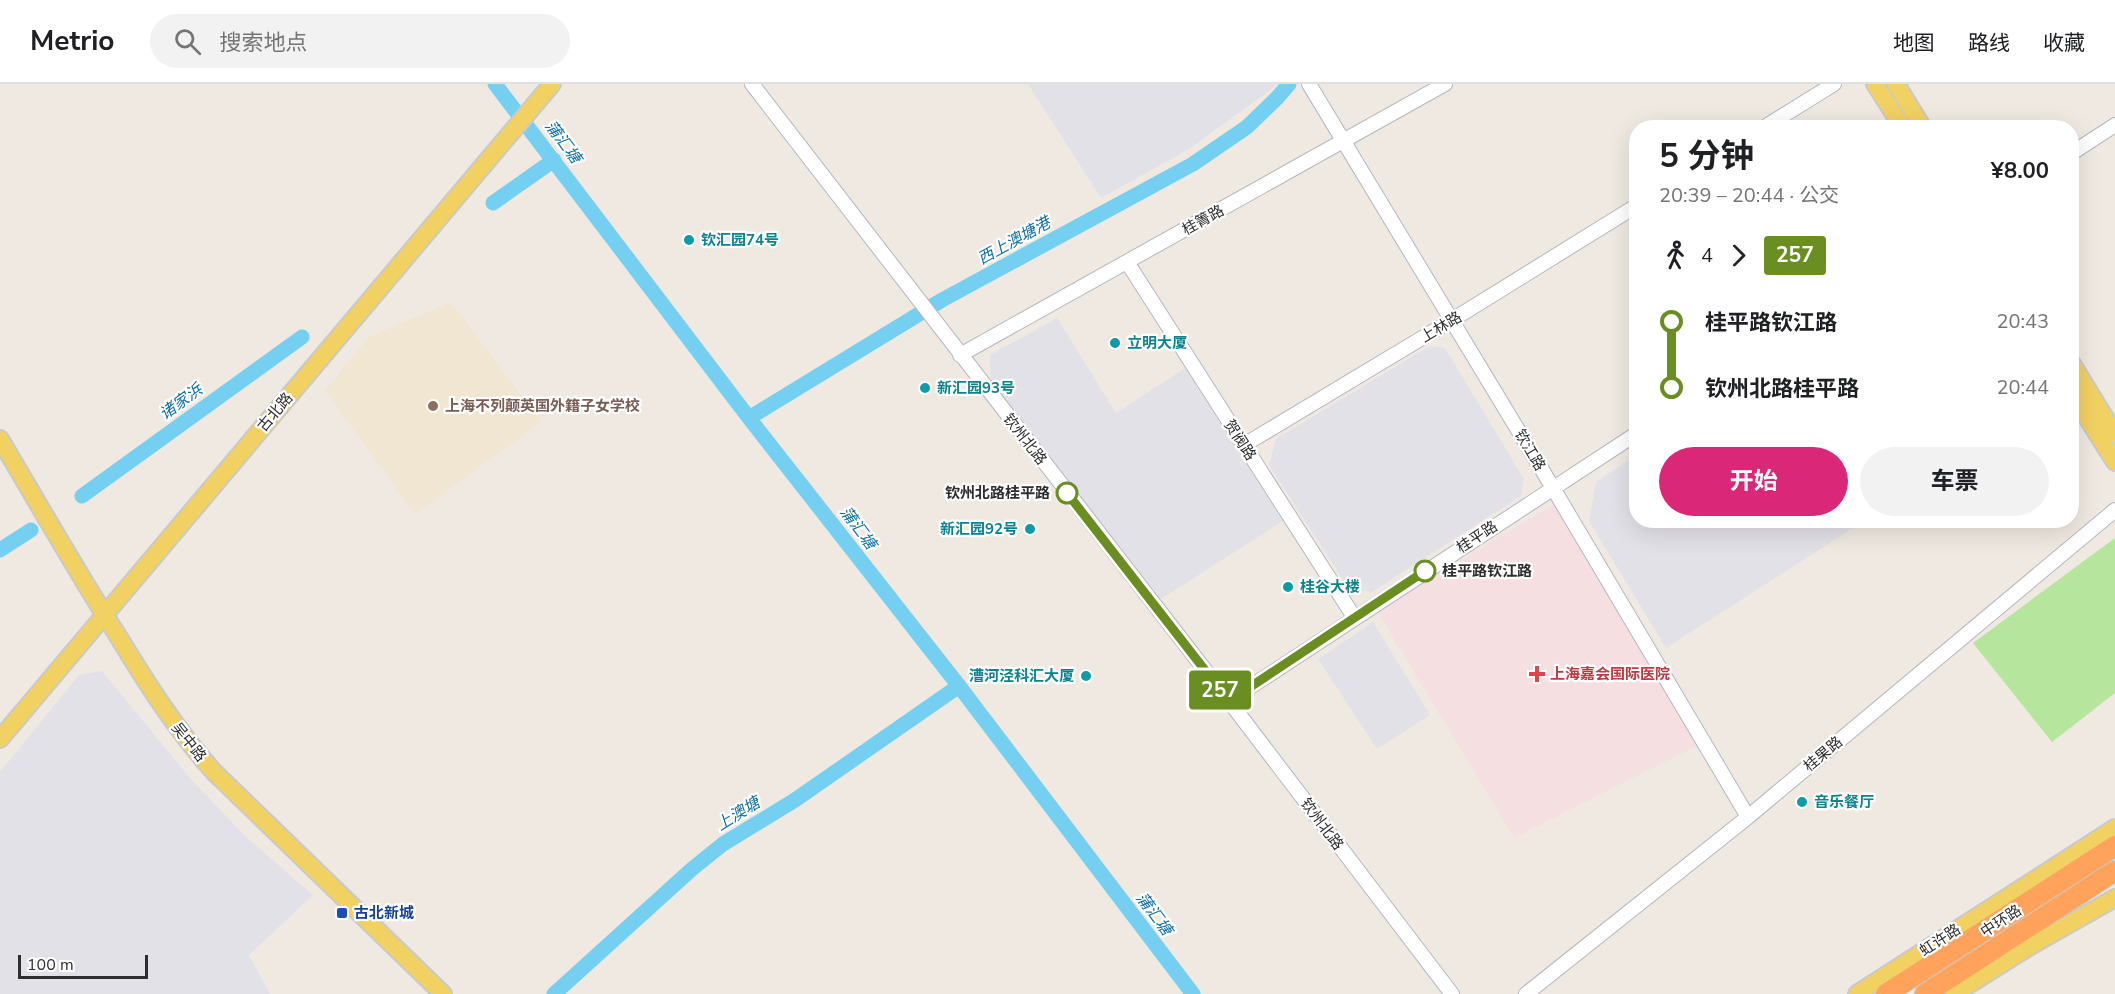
<!DOCTYPE html>
<html lang="zh">
<head>
<meta charset="utf-8">
<style>
	:root { --surface:#fff; --page:#f2f2f2; --text:#202124; --muted:#757577; --line:#e0e0e0; --accent:#db2777 }
	body { margin:0; font-family:"Nunito Sans","Noto Sans SC",sans-serif; background:var(--page); color:var(--text); height:100vh; display:flex; flex-direction:column; font-size:22px; white-space:nowrap }
	* { box-sizing:border-box; margin:0 }
	p { font-size:20px; color:var(--muted) }
	.icon { flex:none; width:33px; height:33px; fill:none; stroke:currentColor; stroke-width:2; stroke-linecap:round; stroke-linejoin:round }
	.map { position:relative; flex:1; overflow:hidden }
	.sheet { position:absolute; left:1629px; top:36px; width:450px; height:408px; display:flex; flex-direction:column; background:var(--surface); border-radius:24px; box-shadow:0 6px 24px #0002 }
	.sheet>* { flex:none }
	.badge { padding:0 12px; border-radius:4px; font-size:21px; line-height:39px }
	.scale { position:absolute; left:18px; bottom:15px; width:130px; box-sizing:border-box; padding-left:6px; border:3px solid #2e2e2e; border-top:0; font-size:16px; line-height:21px; white-space:nowrap; color:#2e2e2e; -webkit-text-stroke:4px #fff; paint-order:stroke }
	.map>.badge { position:absolute; translate:-50% -50%; box-shadow:0 0 0 3px #fff }
	.legs { display:flex; align-items:center; gap:9px; height:66px; padding:0 30px; font-size:20px }
	.legs p { margin-inline-start:auto }
	.summary { display:flex; align-items:center; justify-content:space-between; height:102px; padding:0 30px }
	h1 { font-size:33px; font-weight:700; line-height:45px }
	.action { display:flex; gap:12px; margin-top:auto; padding:12px 30px }
	.action a { flex:1; height:69px; border-radius:36px; background:var(--accent); color:#fff; font-size:24px; font-weight:700; line-height:69px; text-align:center }
	.action a+a { background:var(--page); color:var(--text) }
	ul { padding:0 30px; list-style:none }
	li { display:flex; align-items:center; gap:21px; height:66px; font-size:22px }
	li i { display:grid; place-items:center; width:9px; height:100%; margin:0 8px; background:currentColor }
	li i::after { content:''; width:15px; height:15px; margin:-8px; border:4px solid; border-radius:50%; background:var(--surface) }
	li p { margin-inline-start:auto }
	li:first-child i { background:linear-gradient(#0000 50%,currentColor 0) }
	li:last-child i { background:linear-gradient(currentColor 50%,#0000 0) }
	header { display:flex; align-items:center; gap:36px; box-sizing:border-box; height:84px; padding:0 30px; background:var(--surface); border-bottom:2px solid var(--line) }
	header strong { font-size:28px }
	nav { display:flex; gap:33px; margin-inline-start:auto; font-size:21px }
	.search { width:420px; height:54px; background:var(--page); display:flex; align-items:center; gap:15px; box-sizing:border-box; padding:0 21px; border-radius:33px; color:var(--muted); font-size:22px }
	.map>svg:first-child { display:block }
	.industrial { fill:#e3e1e8 }
	.education { fill:#f0e6d1 }
	.medical { fill:#f5dfe0 }
	.green { fill:#b6e59e }
	.lines { fill:none; stroke-linecap:round; stroke-linejoin:round }
	.river { stroke:#75cff0; stroke-width:15 }
	.minor-casing { stroke:#b4b7c1; stroke-width:16 }
	.major-casing { stroke:#c9c9c9; stroke-width:20 }
	.highway-casing { stroke:#c9c9c9; stroke-width:22 }
	.minor { stroke:#fff; stroke-width:14 }
	.major { stroke:#f2d163; stroke-width:16 }
	.highway { stroke:#ffa35c; stroke-width:20 }
	.line-1-casing { stroke:#fff; stroke-width:14 }
	.line-1 { stroke:#6b8e23; stroke-width:9 }
	.culture-dot { fill:#0f9aa8; stroke:#fff; stroke-width:2 }
	.education-dot { fill:#8d6e63; stroke:#fff; stroke-width:2 }
	.stop-1-dot { fill:#fff; stroke:#6b8e23; stroke-width:3 }
	.health-dot { fill:#e0444e; stroke:#fff; stroke-width:2 }
	.transit-dot { fill:#1a4fb4; stroke:#fff; stroke-width:2 }
	.labels { text-anchor:middle; dominant-baseline:central; stroke-width:4.5; stroke-linejoin:round; paint-order:stroke }
	.street-label { font-size:15px; fill:#2e2e2e; stroke:#fff }
	.culture-label { font-size:15px; font-weight:bold; fill:#0d838f; stroke:#fff; text-anchor:start }
	.education-label { font-size:15px; font-weight:bold; fill:#785e54; stroke:#fff; text-anchor:start }
	.stop-label { font-size:15px; font-weight:bold; fill:#2e2e2e; stroke:#fff; text-anchor:end }
	.health-label { font-size:15px; font-weight:bold; fill:#be3a42; stroke:#fff; text-anchor:start }
	.transit-label { font-size:15px; font-weight:bold; fill:#164399; stroke:#fff; text-anchor:start }
	.water-label { font-size:16px; font-style:italic; fill:#0d6fa3; stroke:#fff }
</style>
</head>
<body>
<header>
<strong>Metrio</strong>
<div class="search"><svg class="icon" aria-label="search" viewBox="0 0 24 24"><circle cx="10" cy="10" r="6"/><path d="M15 15l6 6"/></svg>搜索地点</div>
<nav><a>地图</a><a>路线</a><a>收藏</a></nav>
</header>
<div class="map">
<svg width="2115" height="910" viewBox="0 0 2115 910">
	<rect width="100%" height="100%" fill="#efe9e1"/>
	<path class="industrial" d="M1028,0H1276L1273,4L1189,65L1101,114Z
		M1057,234L1116,329L1185,284L1283,437L1161,515L991,299L990,271Z
		M1430,262L1445,264L1524,395L1521,412L1372,508L1349,505L1269,381L1276,355Z
		M1636,371V436L1864,437L1666,564L1589,437L1596,398Z
		M1373,538L1430,631L1377,665L1318,575Z
		M102,587L190,694L245,752L313,811L249,871L270,910H0V688L79,591Z"/>
	<path class="education" d="M451,218L541,338L415,430L325,306L369,253Z"/>
	<path class="medical" d="M1556,419L1700,660L1514,754L1377,527Z"/>
	<path class="green" d="M2115,454V609L2052,658L1973,559Z"/>
	<g class="lines">
		<path class="river" d="M495,0L749,334L959,602L1193,910
			M493,119L554,76
			M749,334L942,216L1193,80L1247,43L1277,14L1289,0
			M82,412L302,253
			M0,466L31,446
			M554,910L692,785L723,760L795,716L959,602"/>
		<g class="minor-casing">
			<path id="minor" d="M752,0L1229,617L1452,910
				M1309,0L1553,404L1748,733
				M1763,44L1834,0
				M2072,69L2115,41
				M1127,178L1354,533
				M960,271L1445,0
				M1244,361L1452,236L1636,122
				M1229,617L1636,350
				M1526,910L1748,733L2115,426"/>
		</g>
		<g class="major-casing">
			<path id="major" d="M1875,0L1903,44
				M1896,0L1923,44
				M2072,280L2115,350
				M2072,310L2115,378
				M0,355C39,421 77,488 118,552C147,600 176,645 213,687L443,910
				M0,655L552,0
				M1857,910L2115,744
				M1954,910L2032,861L2115,814"/>
		</g>
		<g class="highway-casing">
			<path id="highway" d="M1886,910L2115,762
				M1925,910L2115,787"/>
		</g>
		<use href="#minor" class="minor"/>
		<use href="#major" class="major"/>
		<use href="#highway" class="highway"/>
	</g>
	<g class="lines">
		<g class="line-1-casing">
			<path id="line-1" d="M1067,409L1229,617L1425,487"/>
		</g>
		<use href="#line-1" class="line-1"/>
	</g>
	<g class="culture-dot">
		<circle cx="689" cy="156" r="6"/>
		<circle cx="1115" cy="259" r="6"/>
		<circle cx="925" cy="304" r="6"/>
		<circle cx="1030" cy="445" r="6"/>
		<circle cx="1288" cy="503" r="6"/>
		<circle cx="1086" cy="592" r="6"/>
		<circle cx="1802" cy="718" r="6"/>
	</g>
	<circle class="education-dot" cx="433" cy="322" r="6"/>
	<g class="stop-1-dot">
		<circle cx="1067" cy="409" r="10"/>
		<circle cx="1425" cy="487" r="10"/>
	</g>
	<path class="health-dot" d="M1534 581h6v6h6v6h-6v6h-6v-6h-6v-6h6z"/>
	<rect class="transit-dot" x="336" y="823" width="12" height="12" rx="3"/>
	<g class="labels">
		<g class="street-label">
			<text transform="translate(1203 136) rotate(-29)">桂箐路</text>
			<text transform="translate(1441 243) rotate(-31)">上林路</text>
			<text transform="translate(275 328) rotate(-50)">古北路</text>
			<text transform="translate(1025 355) rotate(52)">钦州北路</text>
			<text transform="translate(1240 356) rotate(57)">贺阀路</text>
			<text transform="translate(1530 366) rotate(59)">钦江路</text>
			<text transform="translate(1477 453) rotate(-33)">桂平路</text>
			<text transform="translate(189 658) rotate(51)">吴中路</text>
			<text transform="translate(1823 670) rotate(-40)">桂果路</text>
			<text transform="translate(1322 740) rotate(53)">钦州北路</text>
			<text transform="translate(2001 837) rotate(-33)">中环路</text>
			<text transform="translate(1940 856) rotate(-33)">虹许路</text>
		</g>
		<g class="culture-label">
			<text x="701" y="156">钦汇园74号</text>
			<text x="1127" y="259">立明大厦</text>
			<text x="937" y="304">新汇园93号</text>
			<text x="1018" y="445" text-anchor="end">新汇园92号</text>
			<text x="1300" y="503">桂谷大楼</text>
			<text x="1074" y="592" text-anchor="end">漕河泾科汇大厦</text>
			<text x="1814" y="718">音乐餐厅</text>
		</g>
		<g class="education-label">
			<text x="445" y="322">上海不列颠英国外籍子女学校</text>
		</g>
		<g class="stop-label">
			<text x="1050" y="409">钦州北路桂平路</text>
			<text x="1442" y="487" text-anchor="start">桂平路钦江路</text>
		</g>
		<g class="health-label">
			<text x="1550" y="590">上海嘉会国际医院</text>
		</g>
		<g class="transit-label">
			<text x="354" y="829">古北新城</text>
		</g>
		<g class="water-label">
			<text transform="translate(563 58) rotate(53)">蒲汇塘</text>
			<text transform="translate(1014 157) rotate(-29)">西上澳塘港</text>
			<text transform="translate(181 318) rotate(-36)">诸家浜</text>
			<text transform="translate(858 444) rotate(53)">蒲汇塘</text>
			<text transform="translate(738 730) rotate(-32)">上澳塘</text>
			<text transform="translate(1154 830) rotate(53)">蒲汇塘</text>
		</g>
	</g>
</svg>
<div class="scale">100 m</div>
<b class="badge" style="left:1220px;top:606px;background:#6b8e23;color:#fff">257</b>
<section class="sheet">
<div class="summary"><div><h1>5 分钟</h1><p>20:39 – 20:44 · 公交</p></div><b>¥8.00</b></div>
<div class="legs"><svg class="icon" aria-label="walk" viewBox="0 0 24 24"><circle cx="13" cy="4" r="2"/><path d="M13 8l-2 6 4 7M11 14l-3 7M7 12l3-4h3l4 4"/></svg>4<svg class="icon" aria-label="forward" viewBox="0 0 24 24"><path d="M9 5l7 7-7 7"/></svg><b class="badge" style="background:#6b8e23;color:#fff">257</b></div>
<ul>
<li><i style="color:#6b8e23"></i><b>桂平路钦江路</b><p>20:43</p></li>
<li><i style="color:#6b8e23"></i><b>钦州北路桂平路</b><p>20:44</p></li>
</ul>
<div class="action"><a>开始</a><a>车票</a></div>
</section>
</div>
</body>
</html>
